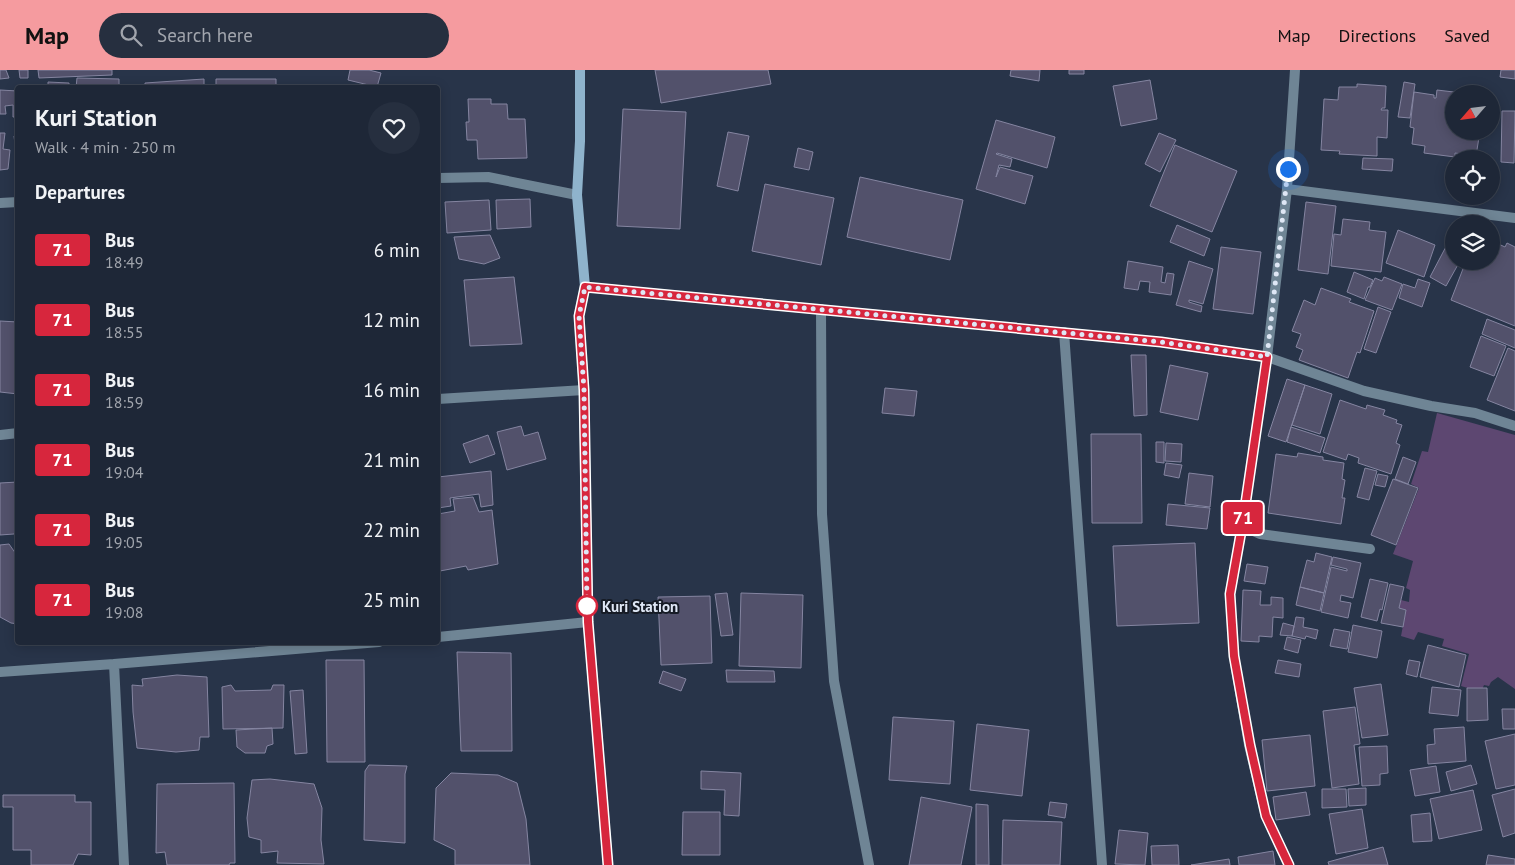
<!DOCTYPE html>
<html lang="en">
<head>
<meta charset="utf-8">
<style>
	:root { --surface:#1e2737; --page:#262f3f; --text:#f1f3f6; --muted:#a1a5ad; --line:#3c4452; --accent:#f59b9f }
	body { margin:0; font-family:"PT Sans",sans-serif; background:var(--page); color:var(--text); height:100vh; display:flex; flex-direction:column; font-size:19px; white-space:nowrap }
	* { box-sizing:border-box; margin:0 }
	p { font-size:16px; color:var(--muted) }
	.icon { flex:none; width:28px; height:28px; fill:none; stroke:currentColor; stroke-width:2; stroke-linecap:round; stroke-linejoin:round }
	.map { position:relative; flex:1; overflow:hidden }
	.side { position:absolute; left:15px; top:15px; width:425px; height:560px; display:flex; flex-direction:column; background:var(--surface); border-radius:5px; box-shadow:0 2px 12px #0003,0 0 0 1px var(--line) }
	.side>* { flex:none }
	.badge { padding:0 10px; border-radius:4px; font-size:18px; line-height:32px }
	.needle { width:32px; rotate:242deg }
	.buttons { position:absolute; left:1445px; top:15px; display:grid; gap:10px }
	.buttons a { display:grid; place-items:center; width:55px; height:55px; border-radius:50%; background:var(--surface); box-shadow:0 2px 12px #0003,0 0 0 1px var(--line); font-size:25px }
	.you { position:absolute; width:25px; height:25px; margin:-12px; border:4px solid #fff; border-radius:50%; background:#1a73e8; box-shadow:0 0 0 8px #1a73e833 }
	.map>.badge { position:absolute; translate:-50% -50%; box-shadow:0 0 0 2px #fff }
	h2 { padding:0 20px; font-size:19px; line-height:45px }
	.round { display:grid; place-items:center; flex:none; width:52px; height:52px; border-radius:26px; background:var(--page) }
	.head { display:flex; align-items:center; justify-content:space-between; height:85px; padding:0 20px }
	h1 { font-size:24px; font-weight:600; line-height:38px }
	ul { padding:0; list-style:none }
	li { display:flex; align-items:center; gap:15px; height:70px; padding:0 20px }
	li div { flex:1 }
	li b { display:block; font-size:19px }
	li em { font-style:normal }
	li .badge { min-width:55px; font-weight:700; text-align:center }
	header { display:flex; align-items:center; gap:30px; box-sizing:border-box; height:70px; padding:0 25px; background:var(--accent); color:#111 }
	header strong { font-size:24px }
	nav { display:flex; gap:28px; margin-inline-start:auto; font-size:18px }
	.search { width:350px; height:45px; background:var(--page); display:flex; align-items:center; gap:12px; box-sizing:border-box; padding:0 18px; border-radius:28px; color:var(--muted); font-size:19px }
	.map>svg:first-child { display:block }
	.green { fill:#5d4771 }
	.building { fill:#52516b; stroke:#8585a1 }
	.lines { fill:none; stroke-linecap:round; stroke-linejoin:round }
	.minor { stroke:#6f8595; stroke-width:10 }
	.secondary { stroke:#8fb3cc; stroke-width:10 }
	.line-casing { stroke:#fff; stroke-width:11 }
	.line { stroke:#d7263d; stroke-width:8 }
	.walk { stroke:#dfe7f5; stroke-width:5; stroke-dasharray:0 9 }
	.stop-dot { fill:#fff; stroke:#d7263d; stroke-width:2.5 }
	.labels { text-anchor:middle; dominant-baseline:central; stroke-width:4; stroke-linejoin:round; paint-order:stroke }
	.stop-label { font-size:15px; font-weight:bold; fill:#dfe7f5; stroke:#161b25; text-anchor:start }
</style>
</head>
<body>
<header>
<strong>Map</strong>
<div class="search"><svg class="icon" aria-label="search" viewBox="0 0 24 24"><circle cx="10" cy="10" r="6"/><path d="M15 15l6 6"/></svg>Search here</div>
<nav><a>Map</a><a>Directions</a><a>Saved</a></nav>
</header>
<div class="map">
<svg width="1515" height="795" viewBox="0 0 1515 795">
	<rect width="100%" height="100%" fill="#283449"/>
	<path class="green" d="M1437,343L1515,365V619L1498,607L1491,612L1489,616L1484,615L1481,622L1461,616L1469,584L1442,576L1444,569L1418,562L1414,570L1401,566L1406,540L1399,538L1401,530L1409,532L1410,520L1406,518L1413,491L1393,484L1419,418L1411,414L1422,381L1428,382Z"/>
	<path class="building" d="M0,0H6L9,8L0,9Z
		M19,0H28V8H20Z
		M38,0H112V5L39,8Z
		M350,0H369L381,3L377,17L348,10Z
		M655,0H768L771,14L661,33Z
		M1011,0H1040L1039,11L1010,6Z
		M1069,0H1084V4H1069Z
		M1501,0H1515V9L1500,7Z
		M77,8L119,9V18H76Z
		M204,9V18H145V13Z
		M216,9H276V18H216Z
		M1150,10L1157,49L1121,56L1113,16Z
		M48,12L69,13V18H48Z
		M1404,12L1415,14L1410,48L1398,47Z
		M1357,14L1386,16L1385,38H1382L1381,40H1388L1387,68L1377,67V86L1339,84L1340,81L1321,80L1324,29L1338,30L1339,17H1357Z
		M0,20L18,21V47H13V35L5,36L6,44H0Z
		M1437,20L1462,23L1454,24V61H1480L1476,86L1455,83V87L1424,83L1425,76L1412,74L1414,58L1410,57L1414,22L1434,25V28H1436Z
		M468,29H491V34H507L508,49H525L527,88L478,89L477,70H467L466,52H469Z
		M623,39L686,42L680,159L617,156Z
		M1502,41H1515L1514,93L1501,92Z
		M996,50L1055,67L1047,98L997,83L996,84L1012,89L1010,97L999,95L996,107L1000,97L1033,106L1025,134L976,119Z
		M728,62L749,66L738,121L717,116Z
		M0,63H5L3,79L10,80L8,99L0,100Z
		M1159,63L1176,70L1160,102L1145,94Z
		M14,66H18V98Z
		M1175,75L1237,101L1212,162L1150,136Z
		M798,78L813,82L809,100L794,97Z
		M1363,88L1393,89L1392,101L1362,99Z
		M860,107L963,130L950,190L847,167Z
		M765,114L834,128L821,195L752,181Z
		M530,129L531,157L497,159L496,130Z
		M489,130L491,160L447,163L445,132Z
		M1306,132L1336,136L1328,204L1298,200Z
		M1343,149L1370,152L1369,160L1386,162L1381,202L1331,196L1334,164L1341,165Z
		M1177,155L1210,169L1204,186L1170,172Z
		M1398,160L1435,175L1424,207L1386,193Z
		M490,165L500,188L484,194L459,189L454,167Z
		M1450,169L1454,172V191H1460L1446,216L1430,207Z
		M1492,171L1505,177L1507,173L1515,177V256L1451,230L1466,191H1491Z
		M1221,177L1261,182L1253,244L1213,239Z
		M1128,191L1163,197L1161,212L1165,213L1167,203L1174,204L1171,225L1149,222L1150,212L1140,211L1138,220L1124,218Z
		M1189,191L1213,199L1203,234L1189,230V232L1202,236L1201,242L1176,235Z
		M1354,202L1373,210L1370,217H1368L1364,229L1347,222Z
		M514,207L522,274L470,276L464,210Z
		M1384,207L1402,214L1392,240L1365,230L1375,208L1382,211Z
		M1418,209L1430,213L1422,237L1399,228L1403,214L1415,218Z
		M1321,218L1351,229L1349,232L1374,241L1360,283L1357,282L1348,308L1299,290L1303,280L1296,277L1301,264L1292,261L1304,230L1315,235Z
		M1378,237L1391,242L1376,283L1364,279Z
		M1487,249L1515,260V278L1482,264Z
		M0,251L18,252V324L0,322Z
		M1481,266L1506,276L1494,306L1470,297Z
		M1508,278L1515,281V341L1487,330Z
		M1131,285H1146L1147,345L1134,346Z
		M1170,295L1208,303L1198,350L1160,342Z
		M1287,309L1305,315L1286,372L1268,366Z
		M1305,315L1332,324L1320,364L1292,355Z
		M885,318L917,321L914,346L882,343Z
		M1340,330L1366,339L1367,335L1385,340L1383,345L1397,350L1396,353L1402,355L1396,373L1400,375L1391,404L1358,393L1359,388L1348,384L1346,390L1323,382Z
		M521,356L524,366L538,362L546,389L507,400L497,362Z
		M1291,357L1325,368L1320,383L1287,372Z
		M1091,364H1141L1142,453H1092Z
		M488,365L495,384L470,393L463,374Z
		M1156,372H1164V393L1156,392Z
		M1166,373L1182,374L1181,392L1165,391Z
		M1298,383L1323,387V390L1344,393L1342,409L1345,410L1342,428H1345L1341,454L1268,443L1276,384L1297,387Z
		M1403,387L1416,392L1408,414L1395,409Z
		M1166,393L1182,395L1179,408L1164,405Z
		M1365,398L1377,401L1369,430L1357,427Z
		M491,401L493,435L481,437L479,424L450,428L451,436L438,438V407Z
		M1189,403L1213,406L1210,437L1185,434Z
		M1378,404L1388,406L1385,417L1375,415Z
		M1393,409L1418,418L1396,475L1371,465Z
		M18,412V458L14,464L0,465V413Z
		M473,427L479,442L492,440L498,494L468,500L466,496L440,501L438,482V444L455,441L453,429Z
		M1168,434L1210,438L1207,459L1166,455Z
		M1195,473L1199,553L1117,556L1113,476Z
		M9,474L16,484L18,485V554L11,553L0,547V475Z
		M1316,483L1332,487L1324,523L1300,517L1307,490L1314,492Z
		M1333,487L1361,493L1353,528L1341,525L1340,531L1351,533L1348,548L1321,542L1331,497L1347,501V499L1331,495Z
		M1247,494L1268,497L1265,514L1244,511Z
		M1370,509L1388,513L1382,540L1380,539L1377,551L1361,547Z
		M1390,514L1404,517L1399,538L1406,540L1403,557L1381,553Z
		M1300,517L1324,523L1320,541L1296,535Z
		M1243,520L1261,521L1260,535H1271V527L1283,528V548L1273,547L1272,567L1259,566V572L1241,571Z
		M727,523L733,565L721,566L715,524Z
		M741,523L803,525L801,598L739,596Z
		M710,526L712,593L661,595L658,527Z
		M1296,547L1304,548L1303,557L1318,560L1316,569L1306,566L1305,569L1292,566Z
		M1283,553L1294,556L1292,566L1280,565Z
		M1353,555L1382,561L1377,588L1348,582Z
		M1334,559L1350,562L1347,579L1330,576Z
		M1287,567L1301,570L1298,583L1284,579Z
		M1428,575L1466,585L1459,617L1420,607Z
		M457,582L511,583L512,681H461Z
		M326,590H364L365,692H327Z
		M1278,590L1301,594L1299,607L1275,603Z
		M1409,590L1420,592L1417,607L1406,604Z
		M726,600L774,601L775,612H727Z
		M663,601L686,609L681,621L659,613Z
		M177,605L207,607L209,667H200L199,680L176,682L137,678L133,642L132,615L143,616L142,609Z
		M1381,614L1388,665L1362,668L1354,618Z
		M231,615L235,621L271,620L273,615H284L283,658L223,659L222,617Z
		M1432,617L1461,620L1458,646L1429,643Z
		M1467,618H1487L1488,650L1467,651Z
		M303,620L307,683L295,684L290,621Z
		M1355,637L1360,674L1354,675L1359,714L1332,718L1323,641Z
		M1502,639H1515V659H1503Z
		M893,647L954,651L950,714L889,710Z
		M977,654L1029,660L1022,726L970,720Z
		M1464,657L1466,691L1428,694L1427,675L1435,674L1434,659Z
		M272,658L273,674L267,676L265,683H245L237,677L236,660Z
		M1515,664V715L1496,719L1485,671Z
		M1310,665L1315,716L1267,721L1262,670Z
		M1387,676L1388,703L1380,704V715L1362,716L1359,677Z
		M369,695L407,696L405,704V773L364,770L365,701Z
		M1471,695L1477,714L1451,721L1446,702Z
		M1436,696L1440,722L1415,726L1410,700Z
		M701,701L741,703L739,746L724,745L725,720L701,719Z
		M451,703L498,705L517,713L526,749L530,795H455V780L434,770L436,718Z
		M270,709L314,714L322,738L321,770L324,794L277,793L278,781L261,783V770L249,767L247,748L252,710Z
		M234,713L235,793H230L229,795H167L165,782L156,783L157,714Z
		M1366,718V735L1349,736L1348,719Z
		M1322,719H1346L1347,737L1322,738Z
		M1515,719V763L1503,767L1492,725Z
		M1473,720L1482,760L1439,769L1430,729Z
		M1306,722L1310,745L1276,750L1273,727Z
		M3,725H75V732H91V785L78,784L73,795H31V780H13V737H3Z
		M921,727L972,737L961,795H909Z
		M1050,732L1067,734L1065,748L1048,745Z
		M976,734L988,735L989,795H976Z
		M1362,739L1368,778L1336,784L1329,744Z
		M683,742H720V785H682Z
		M1430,743L1432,771L1413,772L1411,745Z
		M1003,750L1062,752L1060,795H1002Z
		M1119,760L1148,763L1145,795L1115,794Z
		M1178,775L1179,795H1152L1151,776Z
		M1383,777L1388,795H1329L1328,792Z
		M1273,781L1275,795H1239L1238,787Z
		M1488,785L1515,789V795H1486Z
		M1229,789L1230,795H1191Z"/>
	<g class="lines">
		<path class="minor" d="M1295,0L1287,119L1267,287L1243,451L1249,459L1260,464L1370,479
			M438,108L488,107L577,125
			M1287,119L1515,148
			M0,133L18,132
			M585,217L1161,272L1267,287L1364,321L1431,336L1475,343L1515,356
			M821,239L822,444L834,611L869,795
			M1064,262L1102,795
			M438,329L584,320
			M0,365L18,363
			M1243,451L1230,524L1234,586L1249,675L1266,746L1289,795
			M438,567L588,552
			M0,602L114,594
			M124,795L114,594L379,572"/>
		<path class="secondary" d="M580,0V71L577,125L585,217L579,246L584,320L588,552L608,795"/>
	</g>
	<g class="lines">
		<g class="line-casing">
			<path id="line" d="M608,795L588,552L584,320L579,246L585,217L1161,272L1267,287L1243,451L1230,524L1234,586L1250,675L1266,746L1289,795"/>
		</g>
		<use href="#line" class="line"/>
		<path class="walk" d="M587,536L584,320L579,246L585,217L1161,272L1267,287L1288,99"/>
	</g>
	<circle class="stop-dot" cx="587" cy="536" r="10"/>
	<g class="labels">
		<g class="stop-label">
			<text x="602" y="536">Kuri Station</text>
		</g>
	</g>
</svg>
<div class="buttons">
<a><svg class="needle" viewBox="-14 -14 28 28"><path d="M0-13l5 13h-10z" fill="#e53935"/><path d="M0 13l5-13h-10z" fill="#a1a5ad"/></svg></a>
<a><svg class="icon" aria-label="locate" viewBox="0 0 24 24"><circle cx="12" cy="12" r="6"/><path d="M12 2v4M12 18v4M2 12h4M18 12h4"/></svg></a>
<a><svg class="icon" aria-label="layers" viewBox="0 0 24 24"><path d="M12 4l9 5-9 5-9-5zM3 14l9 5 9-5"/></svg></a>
</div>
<div class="you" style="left:1288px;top:99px"></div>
<b class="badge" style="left:1243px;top:448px;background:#d7263d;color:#fff">71</b>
<section class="side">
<div class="head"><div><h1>Kuri Station</h1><p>Walk · 4 min · 250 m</p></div><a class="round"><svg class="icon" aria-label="heart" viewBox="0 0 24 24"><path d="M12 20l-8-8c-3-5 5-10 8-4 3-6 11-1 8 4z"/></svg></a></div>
<h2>Departures</h2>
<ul>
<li><span class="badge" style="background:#d7263d;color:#fff">71</span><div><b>Bus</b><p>18:49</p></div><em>6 min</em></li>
<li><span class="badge" style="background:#d7263d;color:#fff">71</span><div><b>Bus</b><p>18:55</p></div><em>12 min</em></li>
<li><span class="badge" style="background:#d7263d;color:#fff">71</span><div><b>Bus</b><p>18:59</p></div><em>16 min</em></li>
<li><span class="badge" style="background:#d7263d;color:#fff">71</span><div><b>Bus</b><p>19:04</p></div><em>21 min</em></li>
<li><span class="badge" style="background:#d7263d;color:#fff">71</span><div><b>Bus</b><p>19:05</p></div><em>22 min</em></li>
<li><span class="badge" style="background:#d7263d;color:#fff">71</span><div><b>Bus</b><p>19:08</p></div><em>25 min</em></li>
</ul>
</section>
</div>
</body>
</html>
